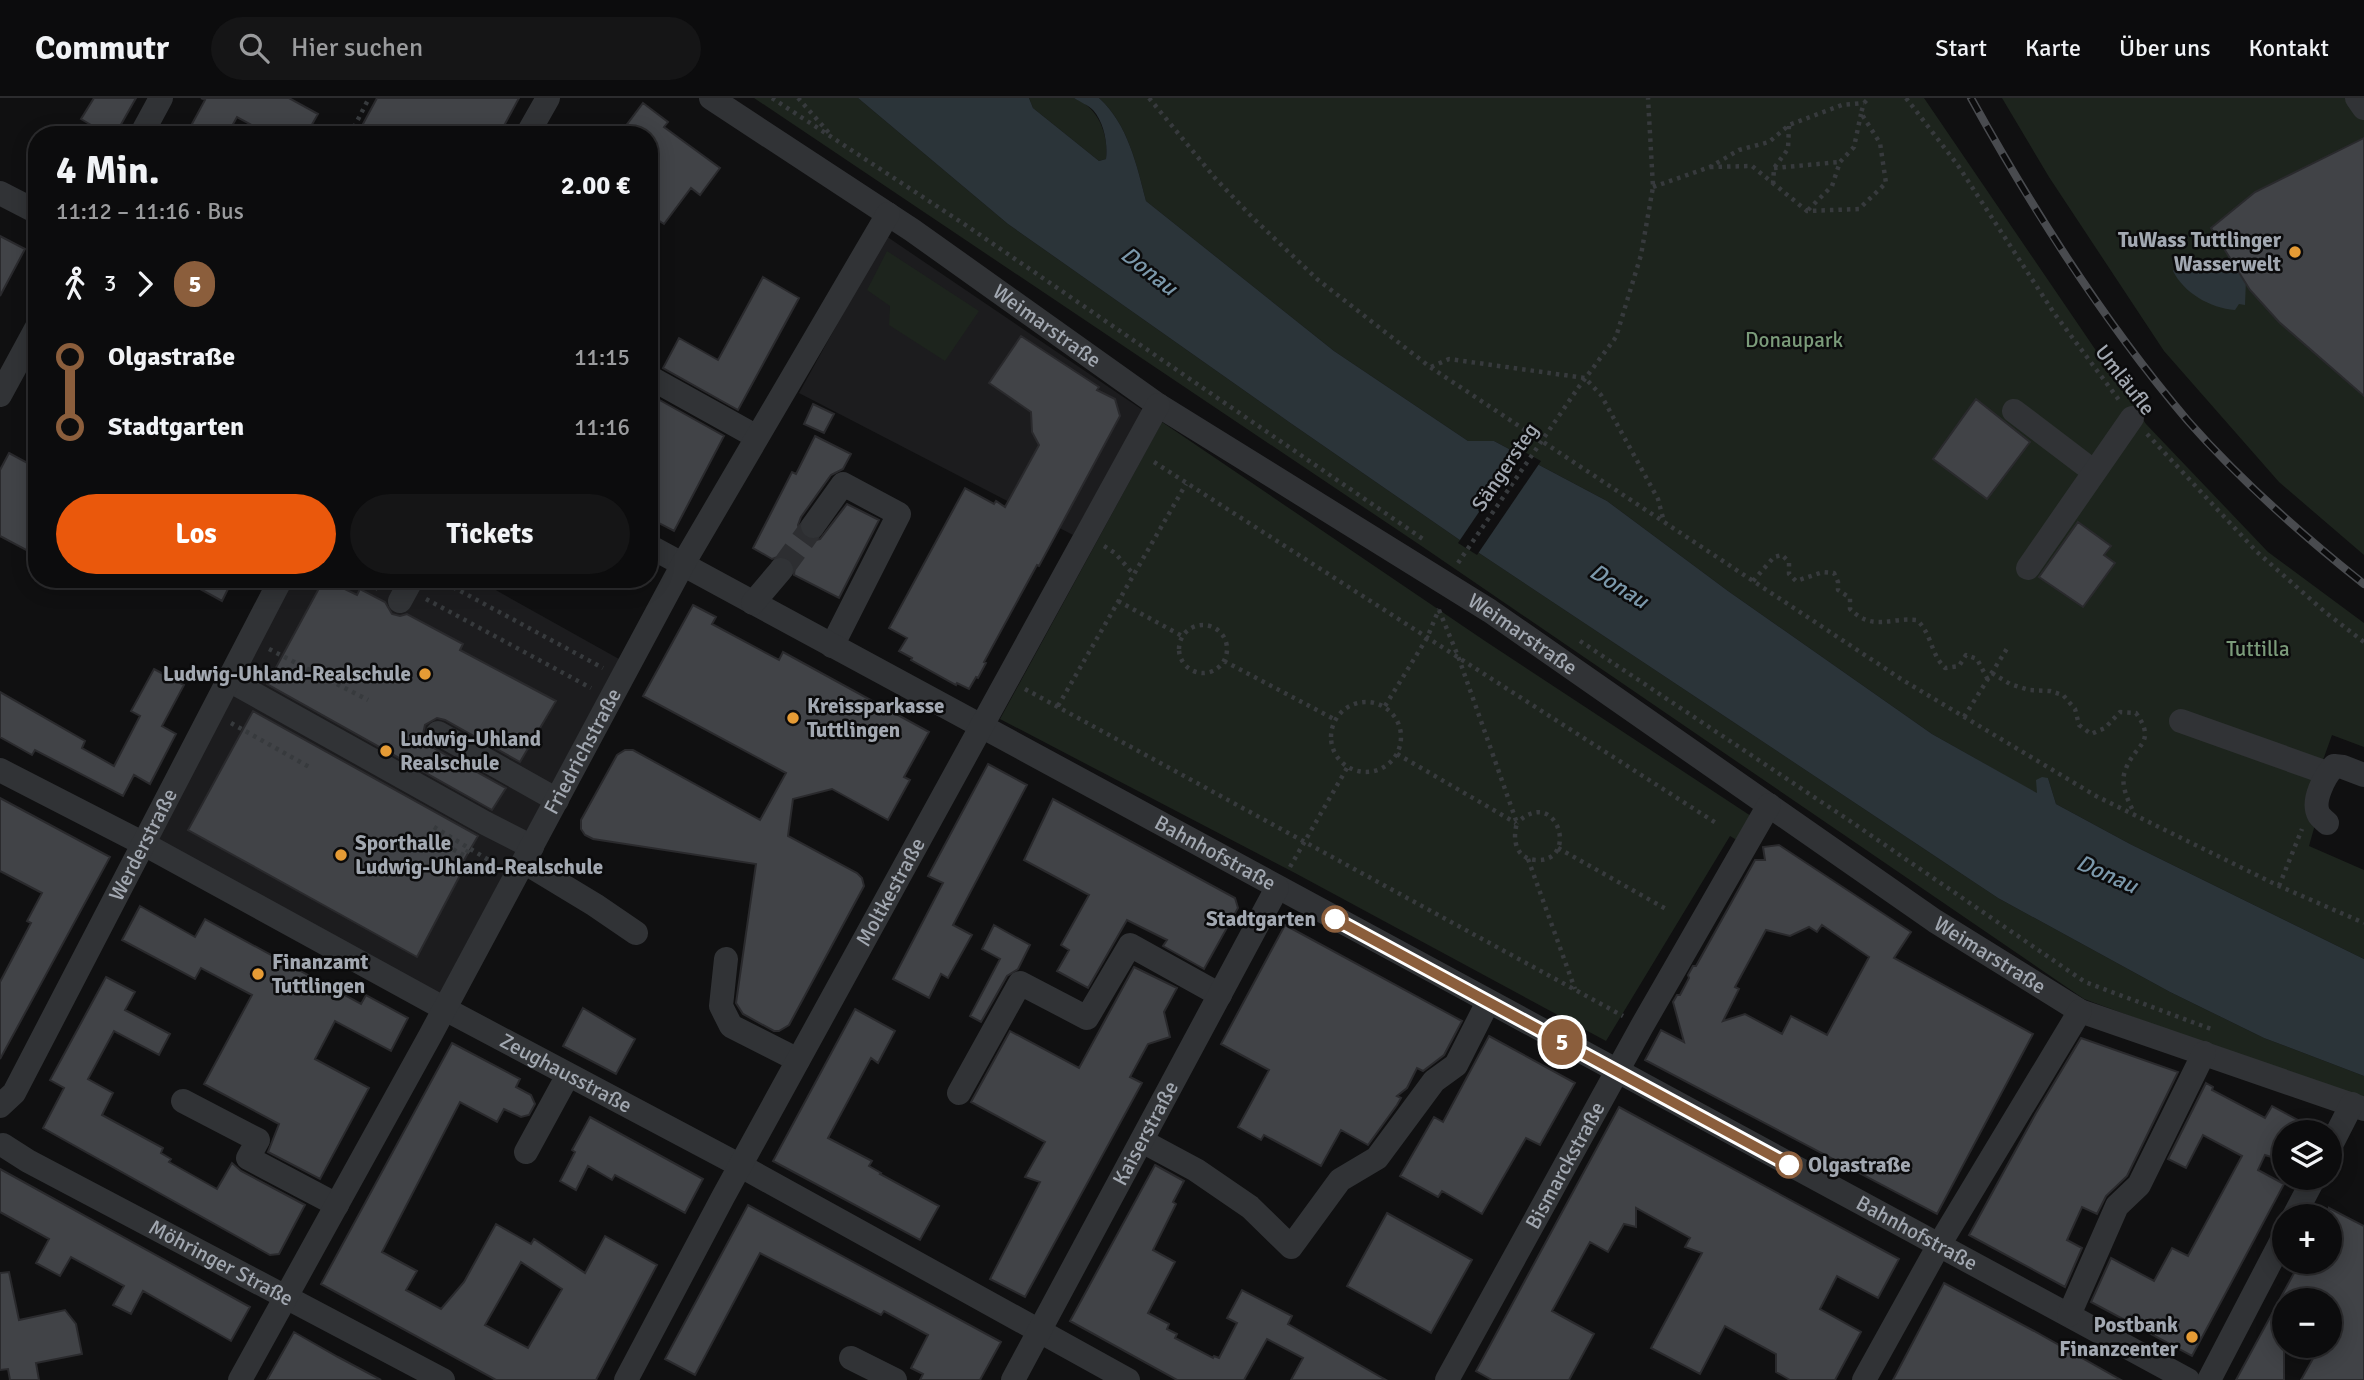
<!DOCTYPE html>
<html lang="de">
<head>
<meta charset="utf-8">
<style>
	:root { --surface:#0c0c0d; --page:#151516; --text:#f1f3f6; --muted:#9a9b9d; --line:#2c2c2e; --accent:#ea580c }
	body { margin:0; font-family:Signika,sans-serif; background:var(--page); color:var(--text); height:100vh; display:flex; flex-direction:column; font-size:26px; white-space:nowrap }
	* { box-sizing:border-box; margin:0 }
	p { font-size:23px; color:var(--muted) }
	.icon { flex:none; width:38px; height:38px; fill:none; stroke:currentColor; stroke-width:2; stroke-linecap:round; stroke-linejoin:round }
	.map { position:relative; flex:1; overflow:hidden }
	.panel { position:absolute; left:28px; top:28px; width:630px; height:462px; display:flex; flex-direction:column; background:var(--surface); border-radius:28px; box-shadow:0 4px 18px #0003,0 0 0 2px var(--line) }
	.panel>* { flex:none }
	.badge { padding:0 14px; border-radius:23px; font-size:24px; line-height:46px }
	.fabs { position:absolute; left:2272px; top:1022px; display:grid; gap:14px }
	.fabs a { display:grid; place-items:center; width:70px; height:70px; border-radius:50%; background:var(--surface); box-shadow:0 4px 18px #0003,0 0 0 2px var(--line); font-size:35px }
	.map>.badge { position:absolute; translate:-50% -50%; box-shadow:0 0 0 4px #fff }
	.legs { display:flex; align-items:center; gap:10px; height:77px; padding:0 28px; font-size:23px }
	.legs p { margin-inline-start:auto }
	.head { display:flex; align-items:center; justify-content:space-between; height:119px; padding:0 28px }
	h1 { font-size:38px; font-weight:700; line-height:52px }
	.button { display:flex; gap:14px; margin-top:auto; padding:14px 28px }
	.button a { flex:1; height:80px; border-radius:42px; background:var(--accent); color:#fff; font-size:28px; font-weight:700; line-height:80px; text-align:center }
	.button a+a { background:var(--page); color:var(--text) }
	ul { padding:0 28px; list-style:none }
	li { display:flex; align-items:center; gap:24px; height:70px; font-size:26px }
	li i { display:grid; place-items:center; width:10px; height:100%; margin:0 9px; background:currentColor }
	li i::after { content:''; width:18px; height:18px; margin:-9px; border:5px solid; border-radius:50%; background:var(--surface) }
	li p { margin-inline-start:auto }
	li:first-child i { background:linear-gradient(#0000 50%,currentColor 0) }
	li:last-child i { background:linear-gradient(currentColor 50%,#0000 0) }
	header { display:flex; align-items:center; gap:42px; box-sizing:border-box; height:98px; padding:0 35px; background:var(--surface); border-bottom:2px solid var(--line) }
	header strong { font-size:33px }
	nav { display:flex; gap:38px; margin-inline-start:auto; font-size:24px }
	.search { width:490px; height:63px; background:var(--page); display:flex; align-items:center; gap:18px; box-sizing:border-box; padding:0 24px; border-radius:38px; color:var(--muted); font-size:26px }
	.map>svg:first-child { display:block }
	.built { fill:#1c1c1e }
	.green { fill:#1d241d }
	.water { fill:#2b3439 }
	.pier { fill:#101011 }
	.building { fill:#414347; stroke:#2a2a2d; stroke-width:2; fill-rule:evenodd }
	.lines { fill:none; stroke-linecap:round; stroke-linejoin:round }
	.minor-tunnel { stroke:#2d2e31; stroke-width:24; stroke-dasharray:24 12; stroke-linecap:butt }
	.path { stroke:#373a3d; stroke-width:4.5; stroke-dasharray:3.5 5; stroke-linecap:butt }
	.minor { stroke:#313336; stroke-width:24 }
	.rail-casing { stroke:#494b4f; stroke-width:8 }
	.rail { stroke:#0b0b0c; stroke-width:5; stroke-dasharray:16; stroke-linecap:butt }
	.path-bridge { stroke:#373a3d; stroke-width:4.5; stroke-dasharray:3.5 5; stroke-linecap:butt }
	.line-1-casing { stroke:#fff; stroke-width:16 }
	.line-1 { stroke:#8b5e3c; stroke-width:10 }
	.poi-dot { fill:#e59b35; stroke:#0b0b0c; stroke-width:2.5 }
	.stop-1-dot { fill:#fff; stroke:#8b5e3c; stroke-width:3.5 }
	.labels { text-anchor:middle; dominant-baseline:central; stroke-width:5; stroke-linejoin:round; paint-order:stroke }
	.poi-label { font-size:21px; font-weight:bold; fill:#a2a8b1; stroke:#0b0b0c; text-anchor:start }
	.street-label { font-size:21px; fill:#a2a8b1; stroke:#0b0b0c }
	.park-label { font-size:21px; fill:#7b9b7a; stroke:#0b0b0c }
	.stop-label { font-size:21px; font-weight:bold; fill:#a2a8b1; stroke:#0b0b0c; text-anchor:end }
	.water-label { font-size:23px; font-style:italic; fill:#7b98ab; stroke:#0b0b0c }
</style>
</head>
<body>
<header>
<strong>Commutr</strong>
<div class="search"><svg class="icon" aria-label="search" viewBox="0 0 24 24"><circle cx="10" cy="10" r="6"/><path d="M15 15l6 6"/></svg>Hier suchen</div>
<nav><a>Start</a><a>Karte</a><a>Über uns</a><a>Kontakt</a></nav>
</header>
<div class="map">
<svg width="2364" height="1282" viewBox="0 0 2364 1282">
	<rect width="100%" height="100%" fill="#101011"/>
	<path class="built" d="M886,138L1144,313L1073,437L799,295Z
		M290,481H386L396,486L399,481H476L619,561L437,900L156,746Z"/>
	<path class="green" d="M754,0H858L1008,126L1289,324L1467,447L1998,800L2170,894L2264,940L2364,978V1004L2084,901L1423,449Z
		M1029,0C1042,0 1062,0 1074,0C1099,9 1109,38 1106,61L1099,63L1033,10Z
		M1099,0H1924L2146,326L2268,454L2364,525V649L2332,637L2306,709L2318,716L2309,748L2364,772V861L2130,746L2056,706L2048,680L2038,696L1932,636L1728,493L1607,403L1494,343H1468L1334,253L1146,103C1137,68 1128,26 1099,0Z
		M2002,0H2364V457L2279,384L2164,253L2049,79Z
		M887,153L979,213L945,263L889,227L890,208L867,192Z
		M1162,324L1485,543L1754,720L1740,744L1730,738L1606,943L1295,775L1000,621Z"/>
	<path class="water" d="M858,0H1029L1033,10L1099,63L1106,61C1108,46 1104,24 1093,12C1088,7 1080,4 1074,0H1099C1128,26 1137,68 1146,103L1334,253L1468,343H1494L1607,403L1728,493L1932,636L2037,695L2036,682L2042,679L2048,680L2056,706L2130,746L2364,861V978L2264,940L2170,894L1998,800L1467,447L1289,324L1008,126Z
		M2231,156L2246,181L2245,207L2239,206L2235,212C2210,210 2184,195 2173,173L2178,167L2217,173Z"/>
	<path class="pier" d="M1521,352L1541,363L1477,457L1458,445Z"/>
	<path class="building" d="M94,0H136L115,37H108L81,21Z
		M201,0H289L318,16L306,37H270L237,19L227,37H186L205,2Z
		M377,0H519L499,37H357Z
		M643,5L668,24L664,29L720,70L700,97L691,90L664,126L649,116V37H619Z
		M2364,40V298L2279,224L2250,192L2211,130L2255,94Z
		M0,138L25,151L0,198Z
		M763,179L799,200L738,312L663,270L679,240L718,262Z
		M1021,238L1099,289L1097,292L1115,301L1120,318L1039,468L1037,467L984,564L986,565L978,580L976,579L969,591L957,585L956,587L911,562L912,560L899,553L907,540L889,530L965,390L994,406L996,403L1005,409L1039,347L1032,334L1031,314L989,285Z
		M656,300L724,338L674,433L649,420V313Z
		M1976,301L2030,344L1987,401L1933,361Z
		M813,306L834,316L824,335L804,326Z
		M815,338L851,356L843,371L831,377L801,419L798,427L800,435L811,443L820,441L847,406L879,422L839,500L794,477L795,468L790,460L783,457L772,461L753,450L792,374L796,376Z
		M9,355L37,370V437L28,453L0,438V372Z
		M2078,424L2111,448L2104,457L2115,465L2083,509L2039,479Z
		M182,481H233L222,503Z
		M324,481L357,497L360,491L385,504L392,516L400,518L407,516L463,546L460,552L556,603L520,664L445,622L437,620L425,627L423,636L430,648L506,690L492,712L267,586Z
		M693,507L716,519L712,526L779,562L783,554L929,634L904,679L910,682L888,722L832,691L793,701L788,738L857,775L862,780L864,788L789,927L779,933H774L743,916L736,905L756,766L593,741L585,737L581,731V722L617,657L625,652H633L760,722L786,675L643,598Z
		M154,571L184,587L162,628L176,636L150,686L134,677L123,698L35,652L32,657L0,639V594L85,643L82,650L114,668L140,618L131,613Z
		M253,613L478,738L463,764L466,766L417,859L188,732Z
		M988,666L1027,687L953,827L972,837L948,880L941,876L929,900L893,881L943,785L928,778Z
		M0,700L110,759L0,961V884L31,825L27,823L42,795L0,773Z
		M1053,701L1235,800L1238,810L1204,871L1163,848L1167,842L1127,822L1088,890L1057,873L1069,852L1061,847L1089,797L1024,762Z
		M1779,747L1911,834L1894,860L2033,936L1937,1116L1645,962L1661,932L1684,944L1673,904L1677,897H1680L1689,880L1688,877L1693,868H1696L1755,762H1765L1763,749ZM1822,827L1869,859L1827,937L1791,918L1782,936L1745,916L1723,923L1739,891L1735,889L1766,832L1790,838L1809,829L1817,834Z
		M140,808L195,839L205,821L361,906L366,897L408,920L391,953L335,923L315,961L369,990L320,1081L268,1054L279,1026L204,986L252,897L201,870L195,881L122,842Z
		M994,827L1030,847L1018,871L1007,878L981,924L970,918L1000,861L982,851Z
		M1285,827L1462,923L1444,957L1423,973L1417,970L1407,990L1397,998L1401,1000L1397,1007L1368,1047L1341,1032L1321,1068L1264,1037L1261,1042L1238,1029L1269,972L1221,946Z
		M1134,869L1177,890L1164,914L1170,939L1148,946L1130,979L1142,985L1025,1199L990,1181L1040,1084L1025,1079L1045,1044L971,1004L1010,933L1079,970Z
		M106,879L135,894L125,912L170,936L159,957L114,933L88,981L113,995L102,1017L163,1050L161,1055L171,1061L169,1064L217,1091L232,1065L241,1073L305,1107L279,1156L270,1157L43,1030L64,990L50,982Z
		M583,910L635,941L616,976L563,948Z
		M855,911L895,933L878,965L871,960L828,1040L872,1063L869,1068L881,1075L880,1076L939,1108L920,1142L773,1063Z
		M1489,938L1575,985L1540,1047L1526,1040L1482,1116L1442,1093L1438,1099L1400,1078L1434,1019L1443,1024Z
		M2081,940L2178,974L2127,1078L2106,1098L2097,1116L2082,1109L2067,1142L2082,1150L2065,1189L1969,1137L2036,1015Z
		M452,945L520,981L516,989L531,997L535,1006L529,1017L521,1019L504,1011L497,1024L460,1004L382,1154L417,1173L406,1192L441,1211L464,1184L496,1126L531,1146L534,1141L585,1175L605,1138L657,1167L596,1282H496L321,1186ZM521,1164L562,1191L528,1250L485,1227Z
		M2206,985L2213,989L2212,992L2265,1020L2272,1008L2320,1034H2284V1063L2265,1057L2258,1072L2284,1086L2192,1258L2091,1204L2111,1160L2154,1183L2172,1150L2188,1158L2242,1058L2203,1037L2186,1070L2168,1061Z
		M1619,1009L1899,1161L1878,1200L1837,1178L1820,1211L1861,1234L1835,1282H1790L1776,1274V1256L1725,1228L1700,1276L1651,1250L1702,1155L1685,1149L1690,1140L1636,1110V1129L1624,1126L1608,1154L1590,1144L1552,1213L1594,1236L1569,1282H1492L1476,1273Z
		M590,1019L703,1081L685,1115L615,1077L612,1082L588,1068L576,1092L560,1083L575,1054L572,1052Z
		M1155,1067L1184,1083L1173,1104L1176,1106L1153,1152L1175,1164L1148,1215L1169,1226L1167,1231L1177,1236L1175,1240L1213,1260L1214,1258L1219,1260L1237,1225L1227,1220L1242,1192L1292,1218L1288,1226L1386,1282H1291L1303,1260L1267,1241L1244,1282H1177L1070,1223Z
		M0,1071L250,1209L231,1243L143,1193L131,1216L113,1207L124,1188L71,1159L60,1178L36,1165L49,1141L0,1114Z
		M748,1107L1001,1244L980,1282H920L923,1276L911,1270L928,1237L884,1213L881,1217L760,1155L695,1277L665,1261Z
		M2329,1110L2364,1128V1282H2301L2320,1248H2329V1202H2284V1282H2236L2300,1164H2329Z
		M1387,1115L1472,1162L1431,1235L1347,1188Z
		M9,1174L19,1222L65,1212L76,1226L82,1256L36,1265L39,1282H10L8,1271L0,1272V1175Z
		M1944,1185L2034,1233L2121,1282H1893Z
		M294,1234L338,1259L381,1282H267Z"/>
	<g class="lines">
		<path class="minor-tunnel" d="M781,472L813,428"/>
		<path class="path" d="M772,0L967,128L1423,441
			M798,0L830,36
			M1149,0L1215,80L1253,120L1317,181L1430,269L1901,581L2096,698L2279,788L2364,825
			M1906,0L1957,66L2054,215L2119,302
			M350,37L369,0
			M1710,69L1752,68L1807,113L1859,111L1886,85L1880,45L1861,15L1864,5L1869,0
			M1774,70L1840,64
			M1773,86L1774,70L1788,51L1789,28
			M1653,89L1710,69L1739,52L1769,44L1789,27L1842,7L1864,5
			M1808,112L1832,88L1840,64L1854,49L1861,16
			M1431,269L1449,261L1585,280L1601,297L1658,401L1664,424
			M1578,290L1616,239L1641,157L1653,89L1648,0
			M2147,336L2257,454L2325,514L2364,544
			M1154,364L1716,725
			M1104,448L1115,455L1134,477
			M360,481L380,492
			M438,481L603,570
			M1753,483L1774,459L1782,457L1789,464V476L1796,483L1823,474L1834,475L1838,484V492L1850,500V511C1873,534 1890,519 1917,522C1932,536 1930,555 1945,570L1959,568L1966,557L1977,561L1988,582
			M426,501L591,590
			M1118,503L1182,538
			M1439,512L1458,558L1517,725C1512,742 1516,761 1536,762C1580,765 1557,686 1517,725
			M1179 551a24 24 0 1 1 48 0a24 24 0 1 1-48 0Z
			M1580,543L1850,723L2085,884L2211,931
			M269,551L368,602
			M1224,563L1334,621
			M1992,575L2010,586L2029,592L2050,593L2063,597L2075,611L2079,627L2091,636L2105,630L2120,614L2136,615C2158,646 2134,646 2125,673C2120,687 2128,702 2134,715
			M1025,591L1623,918
			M1331 639a35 35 0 1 1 70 0a35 35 0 1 1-70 0Z
			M1058,608L1186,386
			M1385,608L1427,540L1439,511
			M1964,619L2008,549
			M231,625L311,670
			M1397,656L1516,725
			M434,729L497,767
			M431,739L465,758L470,749
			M1558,750L1666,811
			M1528,761L1575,891
			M1290,769L1347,670
			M2279,788L2302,731"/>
		<g class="minor">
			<path id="s1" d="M711,0L912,132L1158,307L1490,513L1935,823L2080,913L2364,1011"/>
			<path d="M2357,0L2364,10"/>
			<path d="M141,37L161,0"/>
			<path d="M527,37L548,0"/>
			<path d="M0,95L37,114"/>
			<path d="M649,279L757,339"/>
			<path d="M0,297L37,229"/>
			<path d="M2014,313L2093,373"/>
			<path d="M813,428L843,386L899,416L832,548"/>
			<path id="s2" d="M649,448L2188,1282"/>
			<path d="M2028,470L2132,320"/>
			<path d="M400,503L412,481"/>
			<path d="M753,505L781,472"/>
			<path d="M229,582L485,725L532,749"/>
			<path d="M2181,623L2327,675"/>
			<path d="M438,635L557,702"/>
			<path id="s3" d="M0,672L144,746L445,911L741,1068L1128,1282"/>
			<path d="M2327,725C2324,722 2321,720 2319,717C2311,703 2325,678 2334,668L2343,669L2364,677"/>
			<path d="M524,764L595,807L636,835"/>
			<path d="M726,861L721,908L731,928L798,962"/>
			<path d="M959,995L1020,885L1087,920L1130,847L1220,897"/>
			<path d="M183,1003L258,1042L248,1060L337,1107"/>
			<path id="s4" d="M0,1008L14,995L281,481"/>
			<path d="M1142,1043L1196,1072L1250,1109L1291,1149L1340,1082L1377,1060L1434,983L1456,967L1488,904"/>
			<path id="s5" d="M3,1047L28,1063L443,1282"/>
			<path d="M2329,1051L2352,1006"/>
			<path d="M526,1054L568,977"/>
			<path d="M2294,1118L2314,1080"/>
			<path d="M2069,1217L2117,1108L2139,1087L2204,955"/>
			<path d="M851,1260L895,1282"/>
			<path id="s6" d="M240,1282L430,938L683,466L888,116"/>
			<path id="s7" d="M626,1282L723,1099L1158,307"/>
			<path id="s8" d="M1013,1282L1277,790"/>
			<path id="s9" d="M1447,1282L1642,928L1769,707"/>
			<path d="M1864,1282L1939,1147L2080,913"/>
			<path d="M2209,1282L2284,1138"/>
		</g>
		<g class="rail-casing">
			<path id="rail" d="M1971,0C2034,114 2104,224 2188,323C2241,383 2301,436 2364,486"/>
		</g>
		<use href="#rail" class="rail"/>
		<path class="path-bridge" d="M1458,465L1578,290"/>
	</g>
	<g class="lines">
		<g class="line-1-casing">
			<path id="line-1" d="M1335,821L1789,1067"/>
		</g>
		<use href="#line-1" class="line-1"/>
	</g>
	<g class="poi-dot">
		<circle cx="2295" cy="154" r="7"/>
		<circle cx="425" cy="576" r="7"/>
		<circle cx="793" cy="620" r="7"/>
		<circle cx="386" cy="653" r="7"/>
		<circle cx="341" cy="757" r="7"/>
		<circle cx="258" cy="876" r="7"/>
		<circle cx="2192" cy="1239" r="7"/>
	</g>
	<g class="stop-1-dot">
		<circle cx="1335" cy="821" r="12"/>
		<circle cx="1789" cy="1067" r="12"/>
	</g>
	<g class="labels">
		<g class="poi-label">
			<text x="2281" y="142" text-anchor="end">TuWass Tuttlinger<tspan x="2281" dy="24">Wasserwelt</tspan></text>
			<text x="411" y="576" text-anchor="end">Ludwig-Uhland-Realschule</text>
			<text x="807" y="608">Kreissparkasse<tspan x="807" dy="24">Tuttlingen</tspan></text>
			<text x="400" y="641">Ludwig-Uhland<tspan x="400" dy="24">Realschule</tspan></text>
			<text x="355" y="745">Sporthalle<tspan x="355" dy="24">Ludwig-Uhland-Realschule</tspan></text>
			<text x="272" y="864">Finanzamt<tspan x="272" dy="24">Tuttlingen</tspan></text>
			<text x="2178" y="1227" text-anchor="end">Postbank<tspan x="2178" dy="24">Finanzcenter</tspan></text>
		</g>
		<g class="street-label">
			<text stroke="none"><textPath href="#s1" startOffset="406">Weimarstraße</textPath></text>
			<text transform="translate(2125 282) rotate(52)">Umläufle</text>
			<text transform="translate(1505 369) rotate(-56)">Sängersteg</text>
			<text stroke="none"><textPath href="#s1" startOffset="973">Weimarstraße</textPath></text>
			<text stroke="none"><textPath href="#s6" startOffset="716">Friedrichstraße</textPath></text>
			<text stroke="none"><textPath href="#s4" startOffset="299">Werderstraße</textPath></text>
			<text stroke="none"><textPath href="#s2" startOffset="644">Bahnhofstraße</textPath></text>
			<text stroke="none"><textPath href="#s7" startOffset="555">Moltkestraße</textPath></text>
			<text stroke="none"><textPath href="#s1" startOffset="1540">Weimarstraße</textPath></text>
			<text stroke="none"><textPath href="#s3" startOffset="642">Zeughausstraße</textPath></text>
			<text stroke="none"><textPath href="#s8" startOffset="280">Kaiserstraße</textPath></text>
			<text stroke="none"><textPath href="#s9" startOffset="245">Bismarckstraße</textPath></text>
			<text stroke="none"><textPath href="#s2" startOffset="1442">Bahnhofstraße</textPath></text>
			<text stroke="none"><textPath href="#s5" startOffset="248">Möhringer Straße</textPath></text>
		</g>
		<g class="park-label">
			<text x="1794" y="242">Donaupark</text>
			<text x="2258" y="551">Tuttilla</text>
		</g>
		<g class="stop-label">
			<text x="1316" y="821">Stadtgarten</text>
			<text x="1808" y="1067" text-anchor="start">Olgastraße</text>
		</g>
		<g class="water-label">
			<text transform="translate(1149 173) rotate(38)">Donau</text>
			<text transform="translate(1619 488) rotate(32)">Donau</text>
			<text transform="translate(2107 776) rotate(24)">Donau</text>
		</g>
	</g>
</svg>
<div class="fabs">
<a><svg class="icon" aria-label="layers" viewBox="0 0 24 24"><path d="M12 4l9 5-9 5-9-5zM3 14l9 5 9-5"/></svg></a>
<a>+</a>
<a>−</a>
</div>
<b class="badge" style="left:1562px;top:944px;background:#8b5e3c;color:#fff">5</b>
<section class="panel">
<div class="head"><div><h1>4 Min.</h1><p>11:12 – 11:16 · Bus</p></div><b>2.00 €</b></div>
<div class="legs"><svg class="icon" aria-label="walk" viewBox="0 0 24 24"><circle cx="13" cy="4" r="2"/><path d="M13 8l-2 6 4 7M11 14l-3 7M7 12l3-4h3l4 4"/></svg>3<svg class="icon" aria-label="forward" viewBox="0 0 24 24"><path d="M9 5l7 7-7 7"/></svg><b class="badge" style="background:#8b5e3c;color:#fff">5</b></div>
<ul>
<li><i style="color:#8b5e3c"></i><b>Olgastraße</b><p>11:15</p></li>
<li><i style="color:#8b5e3c"></i><b>Stadtgarten</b><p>11:16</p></li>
</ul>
<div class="button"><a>Los</a><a>Tickets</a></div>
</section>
</div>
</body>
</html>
